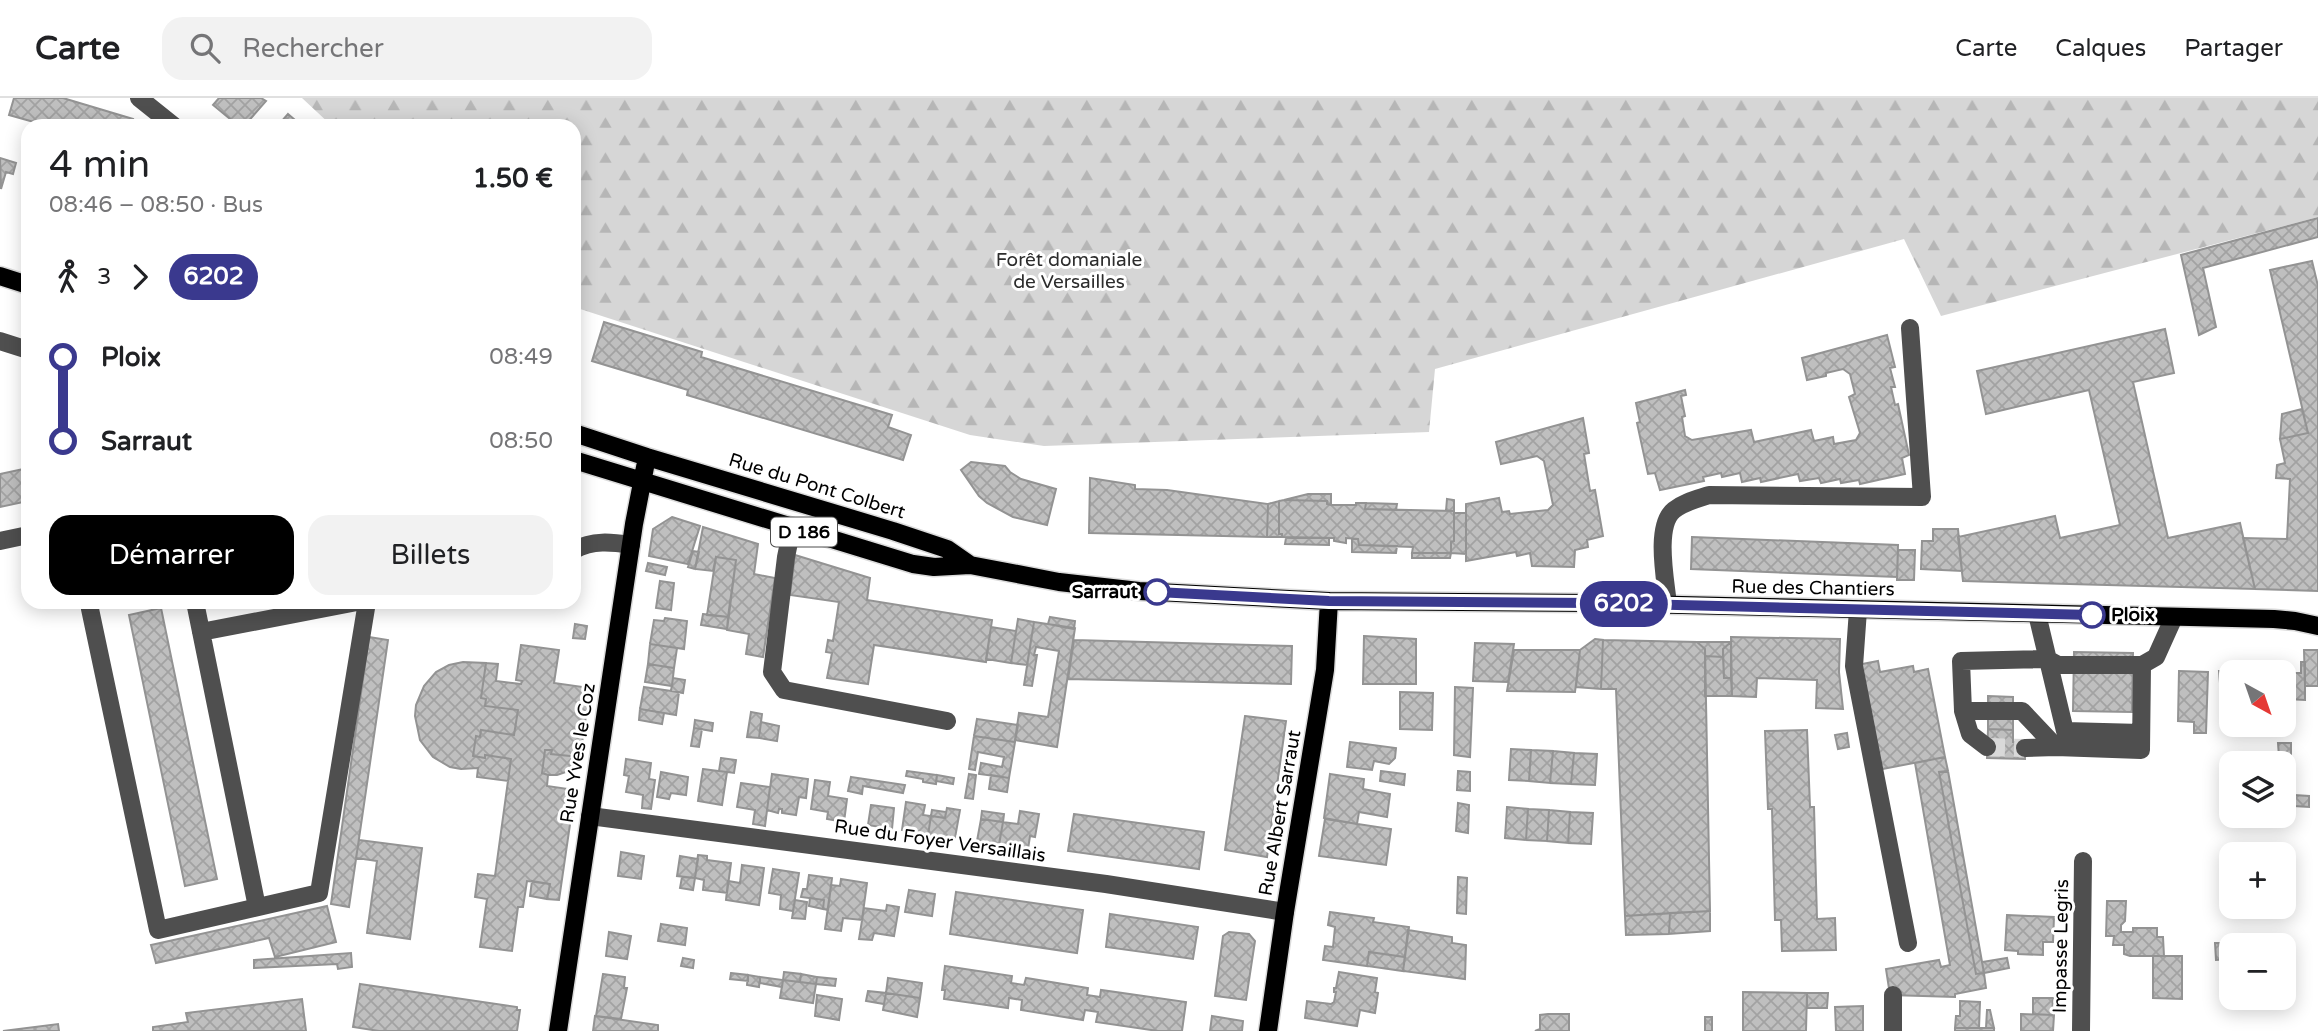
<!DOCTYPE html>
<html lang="fr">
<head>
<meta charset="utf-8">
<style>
	:root { --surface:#fff; --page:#f2f2f2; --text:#202124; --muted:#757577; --line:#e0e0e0; --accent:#000 }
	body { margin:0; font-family:"Varela Round",sans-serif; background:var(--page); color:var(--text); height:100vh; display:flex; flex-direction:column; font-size:26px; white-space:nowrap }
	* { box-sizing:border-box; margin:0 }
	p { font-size:23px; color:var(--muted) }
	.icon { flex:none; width:38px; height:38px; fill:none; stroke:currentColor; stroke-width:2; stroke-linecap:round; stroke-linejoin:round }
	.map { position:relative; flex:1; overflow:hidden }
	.details { position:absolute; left:21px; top:21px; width:560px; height:490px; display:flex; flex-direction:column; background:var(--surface); border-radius:21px; box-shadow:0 4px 18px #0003 }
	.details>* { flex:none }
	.badge { padding:0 14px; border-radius:23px; font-size:24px; line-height:46px }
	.needle { width:46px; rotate:140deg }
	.fabs { position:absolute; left:2219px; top:562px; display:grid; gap:14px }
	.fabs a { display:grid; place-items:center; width:77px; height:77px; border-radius:14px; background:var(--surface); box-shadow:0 4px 18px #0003; font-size:35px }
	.map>.badge { position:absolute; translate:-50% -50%; box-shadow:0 0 0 4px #fff }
	.legs { display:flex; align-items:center; gap:10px; height:77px; padding:0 28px; font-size:23px }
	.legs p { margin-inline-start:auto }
	.summary { display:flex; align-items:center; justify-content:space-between; height:119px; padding:0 28px }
	h1 { font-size:38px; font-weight:600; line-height:52px }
	.button { display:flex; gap:14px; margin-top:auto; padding:14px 28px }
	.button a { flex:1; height:80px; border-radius:21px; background:var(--accent); color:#fff; font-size:28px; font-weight:600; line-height:80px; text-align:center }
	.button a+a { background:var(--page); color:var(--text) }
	ul { padding:0 28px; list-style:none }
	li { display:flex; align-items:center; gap:24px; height:84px; font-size:26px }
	li i { display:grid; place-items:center; width:10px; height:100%; margin:0 9px; background:currentColor }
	li i::after { content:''; width:18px; height:18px; margin:-9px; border:5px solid; border-radius:50%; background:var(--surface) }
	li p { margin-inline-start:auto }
	li:first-child i { background:linear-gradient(#0000 50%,currentColor 0) }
	li:last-child i { background:linear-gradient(currentColor 50%,#0000 0) }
	header { display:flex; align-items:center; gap:42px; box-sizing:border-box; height:98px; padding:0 35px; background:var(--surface); border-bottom:2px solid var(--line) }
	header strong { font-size:33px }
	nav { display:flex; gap:38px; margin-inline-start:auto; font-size:24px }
	.search { width:490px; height:63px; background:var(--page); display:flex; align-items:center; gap:18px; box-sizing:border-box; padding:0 24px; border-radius:21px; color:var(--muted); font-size:26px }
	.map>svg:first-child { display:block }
	.forest { fill:url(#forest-firs) }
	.building { fill:url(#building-cross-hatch); stroke:#939393; stroke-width:2 }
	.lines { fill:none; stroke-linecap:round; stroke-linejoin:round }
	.minor-tunnel { stroke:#d9d9d9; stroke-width:18; stroke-dasharray:18 9; stroke-linecap:butt }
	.major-casing { stroke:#dbdbdb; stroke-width:21 }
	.minor { stroke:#4f4f4f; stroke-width:18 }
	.major { stroke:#000; stroke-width:18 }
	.line-1-casing { stroke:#fff; stroke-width:16 }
	.line-1 { stroke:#3a398e; stroke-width:10 }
	.stop-1-dot { fill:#fff; stroke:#3a398e; stroke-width:3.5 }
	.labels { text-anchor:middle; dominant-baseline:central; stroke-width:6; stroke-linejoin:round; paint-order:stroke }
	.shield { fill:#fff; stroke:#4c4c4c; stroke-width:2 }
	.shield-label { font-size:18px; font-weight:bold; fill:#000 }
	.park-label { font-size:19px; fill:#2d2d2d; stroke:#fff }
	.street-label { font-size:19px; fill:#000; stroke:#fff }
	.stop-label { font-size:19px; font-weight:bold; fill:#000; stroke:#fff; text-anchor:end }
</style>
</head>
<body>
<header>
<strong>Carte</strong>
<div class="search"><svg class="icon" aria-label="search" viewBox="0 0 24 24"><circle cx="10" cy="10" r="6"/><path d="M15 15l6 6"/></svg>Rechercher</div>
<nav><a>Carte</a><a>Calques</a><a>Partager</a></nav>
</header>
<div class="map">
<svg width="2318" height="933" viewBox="0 0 2318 933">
	<defs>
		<pattern id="forest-firs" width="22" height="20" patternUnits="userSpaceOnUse" patternTransform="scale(1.75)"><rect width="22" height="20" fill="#d6d6d6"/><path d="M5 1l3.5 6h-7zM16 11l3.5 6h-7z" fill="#b6b6b6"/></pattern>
		<pattern id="building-cross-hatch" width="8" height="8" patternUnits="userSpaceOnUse" patternTransform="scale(1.75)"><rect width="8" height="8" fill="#bfbfbf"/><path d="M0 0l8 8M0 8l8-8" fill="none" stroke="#a2a2a2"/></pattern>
	</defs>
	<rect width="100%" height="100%" fill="#fff"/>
	<path class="forest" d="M302,0H2318V119L1941,218L1904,141L1435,271L1429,334L1044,348L970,337L574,209V28H332Z"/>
	<path class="building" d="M14,0H63L133,21L131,28H48L9,17Z
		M219,0H261L266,3L246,26L240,22L236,26L213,7Z
		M288,16L302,28H284L280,25Z
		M0,60L16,65L13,76L6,74L1,91Z
		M2318,120V139L2203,170L2216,229L2199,237L2181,157Z
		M2312,163L2318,188V493L2255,491L2243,440L2287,441L2290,381L2276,380L2277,367L2285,365L2280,341L2308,335L2270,172Z
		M604,224L702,254L701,259L892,317L888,329L911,337L903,362L687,297L688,292L592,263Z
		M2165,231L2174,275L2133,284L2168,440L2240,425L2255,491L1963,483L1958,439L2055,418L2060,440L2120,427L2089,292L1986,316L1977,273Z
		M1887,237L1895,269L1890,270L1895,289H1891L1895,307L1898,306L1909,357L1902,360L1905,376L1860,386L1859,382L1841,385L1840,381L1821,385L1819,380L1800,383L1798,376L1761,384L1760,380L1742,384L1740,375L1722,379L1721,375L1703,379L1704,383L1660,392L1655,375L1648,376L1637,325L1640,324L1636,305L1685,292L1686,297L1681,298L1685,318L1682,319L1685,338L1692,342L1751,332L1754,344L1811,332L1814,343L1833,339L1834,346L1856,342L1860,335L1849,299L1855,296L1850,276L1843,271L1826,275V278L1807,282L1802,260Z
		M2302,311L2308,335L2280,341L2282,316Z
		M1583,320L1589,355L1584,356L1590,393L1595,392L1603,438L1587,442L1588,449L1575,452L1574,469L1532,468L1530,455L1517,458L1516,454L1466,463V406L1499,400L1502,414L1509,413L1510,416L1548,412L1553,407L1544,363L1537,358L1501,366L1496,344Z
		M971,364L1005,368L1010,374L1021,381L1056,391L1047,427L1013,419L987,405L979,398L961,372Z
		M28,370V403L0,409V376Z
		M1090,380L1135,387V391L1167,392L1268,406L1267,439L1089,435Z
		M1308,396H1331V407L1327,406V403L1284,402Z
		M1447,401L1454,402V413H1446Z
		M1284,402L1327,403V406L1331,407H1356V405H1366L1365,411L1454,413V443L1451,444V455H1412L1413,449L1359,447L1358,441L1346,440V445L1334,443V440L1282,439V436H1279V403Z
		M1279,403V436H1282V439H1267L1268,406Z
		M1366,405L1397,406L1396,412L1365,411Z
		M1454,415H1466V456L1451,455V444L1454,443Z
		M672,419L700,428L688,466L649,458L653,431Z
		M703,429L758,446L754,476L775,480L763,559L746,556L749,536L727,532L736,462L716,459L713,473L695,471Z
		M1933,431H1958L1962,473L1921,471L1922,443H1933Z
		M1692,439L1898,447L1897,479L1691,471Z
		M1286,440H1329V447L1285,446Z
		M1352,441H1358L1359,447L1397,448L1396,455L1352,454Z
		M1898,452H1915L1914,482H1897Z
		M693,453L699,454L695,471L688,469Z
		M1412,455H1451L1450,460H1412Z
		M795,457L870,480L867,502L992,522L986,564L874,547L868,586L827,580L832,555L826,554L828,542L833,543L839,504L790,497Z
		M716,459L736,462L728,519L707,517Z
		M648,465L667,469L665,477L646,473Z
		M660,483L674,485L671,512L656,510Z
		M161,510L217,781L185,788L129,517Z
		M703,516L728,519L727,531L701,527Z
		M1050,519L1075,523L1074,531L1048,526Z
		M665,520L687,523L684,551L650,546L654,522L664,523Z
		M1018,521L1034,524L1027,567L1011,565Z
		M1034,524L1075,530L1057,649L1015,642L1019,615L1048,619L1059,553L1036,549L1034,557H1037L1032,588L1024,587Z
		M575,526L587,528L585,541L573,540Z
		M991,529L1016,533L1011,565L986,561Z
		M1364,538L1416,541V586H1363Z
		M369,539L388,542L349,809L331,806Z
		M1731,539L1840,541L1839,574L1843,611L1816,610L1817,582L1757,580L1756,599L1732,598Z
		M1595,541L1603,542L1601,591L1576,589L1580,552Z
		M1074,542L1292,548L1291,586L1068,581Z
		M1603,542L1697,544L1705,551L1710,813L1625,818L1616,591H1601Z
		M1697,544H1731L1723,551V559L1705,558V551Z
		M1731,544V580H1724L1723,551Z
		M1475,545L1514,546L1508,584L1473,583Z
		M650,546L677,550L674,570L648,566Z
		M521,547L559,552L554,585L590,590L580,659L551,656L552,652H545L542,675L548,677L547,688L575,692L559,802L547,801L550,786L527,783L523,809H518L512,853L480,849L487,801L475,799L478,776L495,778L511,661L485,657V660L473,658L476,638L480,639L481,632L514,637L518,612L485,608L486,601L481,600L486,565L498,566L496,583L521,586L522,583L516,582Z
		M1514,552H1580L1575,594L1507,593Z
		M2304,552H2318V588H2305Z
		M2074,554L2133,555L2132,614L2073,613Z
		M1705,558L1723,559L1724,580H1731L1732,598H1705Z
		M1878,563L1880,574L1913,568L1914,574L1928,571L1945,659L1877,672L1857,567Z
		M463,564L486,565L481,600L486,601L485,608L518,612L514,637L481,632L480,639L476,638L473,658L485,660V657L511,661L508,683L477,679L478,670L461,671L450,669L433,659L420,642L415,618L416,607L424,588L436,574L449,567Z
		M2301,564H2305V602L2286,601L2285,622H2284V575H2301Z
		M648,566L674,570L672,588L645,584Z
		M2179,573L2208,574L2206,635H2194V624L2178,623Z
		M2219,573L2264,574H2231V621H2223Z
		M673,580L685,582L683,595L671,593Z
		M644,589L679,594L676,617L640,611Z
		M1455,589L1473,590L1470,659L1454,657Z
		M1400,594L1433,595L1432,632L1400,631Z
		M1988,598L2013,599V632L1988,631Z
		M640,611L664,615L662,626L639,622Z
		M751,614L762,616L759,640L747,639Z
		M1245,618L1286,623L1267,759L1225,752Z
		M977,621L1018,627L1015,644L974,638Z
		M695,622L713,625L712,633L694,630Z
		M761,624L779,628L777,643L759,640Z
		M694,630L702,631L699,649L691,648Z
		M1988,631L2013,632V644H2025V661L1987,660Z
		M1807,632L1810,709H1814L1817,821L1835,820L1836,852L1782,853L1781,822H1775L1772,711H1768L1765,633Z
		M1847,635L1849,649L1838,651L1835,637Z
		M974,638L1015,644L1009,680L979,676L981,665L1002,669L1004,659L978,654L975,672L969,671Z
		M1350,644L1396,650L1395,660L1389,666L1374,663L1372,672L1347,669Z
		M2278,645H2291V660L2279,659Z
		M1511,651L1531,652L1529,683L1509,682Z
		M545,652H552L551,656L580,659L569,673L557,677H548L542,675Z
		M1531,652L1553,653L1550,685L1529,683Z
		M1553,653L1574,655L1571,686L1550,685Z
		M1574,655L1597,656L1595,687L1571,686Z
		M1945,659L1948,673L1939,674L1976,876L1984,875L1986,890L1955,896V899L1890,897L1886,871L1939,862L1941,869L1950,867L1915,665Z
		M721,660L736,662L734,675L719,673Z
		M626,661L651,665L649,681L655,682L651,711L642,710L643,697L626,694L629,678L624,677Z
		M703,671L727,674L722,707L698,703Z
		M907,673L937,677L936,686L923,684V681L906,678Z
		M1381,673L1405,676L1404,687L1380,683Z
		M1458,673L1470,674V693L1457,692Z
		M1948,673L1984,875L1976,876L1939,674Z
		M661,674L688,679L686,697L671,695L669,701L657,699Z
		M772,676L808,681L806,700L799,699L796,717L782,715V711H779L778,715L767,712Z
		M969,676L976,677L973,701L965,700Z
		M1330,676L1364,681L1363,691L1390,696L1387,719L1359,714L1357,726L1324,720Z
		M937,677L954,680L953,686L936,683Z
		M991,677L1009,680L1007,694L989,691Z
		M851,679L905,687L903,695L863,688L862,696L848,693Z
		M815,682L830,684L828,698L847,701L844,724L827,721L828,714L811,711Z
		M741,685L770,689L765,728L753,726L755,712L737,709Z
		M2294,697L2309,698V709L2294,708Z
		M906,704L925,707L923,717L931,718L928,737L902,732Z
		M1458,705L1469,707L1468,735L1456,733Z
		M871,707L894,710L892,731L868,727Z
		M1507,709L1528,711L1526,742L1505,740Z
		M947,710L960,712L955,740L928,737L931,718L945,720Z
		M1528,711L1549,712L1547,743L1526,742Z
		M932,712L946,714L945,720L931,718Z
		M1549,712L1570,714L1568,745L1547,743Z
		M982,713L1004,716L1003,724L981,721Z
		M1020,713L1039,716L1035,739L1030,738L1028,751L999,747L1003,724L1018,726Z
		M1570,714L1593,715L1591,746L1568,745Z
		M1074,716L1204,734L1199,771L1068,753Z
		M981,721L1003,724L999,746L977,743Z
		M1325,721L1391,731L1386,767L1319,758Z
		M359,742L422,750L410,841L367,835L377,763L356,760Z
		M621,754L644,758L641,781L618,778Z
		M698,757L707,758V762L731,765L727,795L703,792L704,782L695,780Z
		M680,758L698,761L695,780L677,778Z
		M742,767L764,770L759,807L726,802L728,783L740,785Z
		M773,771L799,775L793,813L780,811L781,797L769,795Z
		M809,777L832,780L828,812L823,811L824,802L801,799L803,791H807Z
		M682,779L695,780L693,792L680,790Z
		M1458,779L1467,780L1466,816L1457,815Z
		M841,781L867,785L862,822L843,820L841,833L825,831L831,787L840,788Z
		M532,783L550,786L547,801L530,798Z
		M909,792L935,796L932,818L905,814Z
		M956,794L1083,812L1077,855L950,836Z
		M810,800L824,802L823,811L809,808Z
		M795,802L807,804L805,821L792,820Z
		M2107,803H2126L2125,823L2121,827V834H2133V830H2157V839H2163L2164,858H2130L2124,856V847H2113L2114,838H2106Z
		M887,807L899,809L894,838L874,835L872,842L859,841L864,810L886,813Z
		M327,808L336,844L275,859L269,840L156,865L151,847Z
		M1710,813V833L1669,836L1670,815Z
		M1330,814L1374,820L1373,824L1409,829L1405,859L1369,854L1367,868L1323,862L1325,848L1333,849L1335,829L1328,827Z
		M1670,815L1669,836L1626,837L1625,818Z
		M1110,816L1198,829L1193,861L1106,849Z
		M2007,817L2054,819L2053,844H2043V857L2018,856V853L2005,852Z
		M661,826L687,830L685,847L658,843Z
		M1408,832L1452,839V845L1466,847L1465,881L1403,873Z
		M609,834L631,838L627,861L606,858Z
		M1229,834L1249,836L1255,843L1246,902L1215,898L1223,838Z
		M2215,845H2238V847H2231V861L2216,862Z
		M1369,854L1405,859L1403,873L1367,868Z
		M351,855L352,869L338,871L337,866L254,870V862Z
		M2153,858H2182V901L2153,900Z
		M683,860L694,862L693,870L681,868Z
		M2007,860L2009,870L1984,875L1982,864Z
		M945,868L1012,878L1011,885L1024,887L1026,880L1088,890L1087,897L1100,899L1101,892L1186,904L1182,933H1158L1096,924L1098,914L1085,912L1083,922L1021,912L1022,902L1009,900L1008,910L944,901L945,892H942Z
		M784,874L801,876L800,884L783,882Z
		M1339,874L1377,880L1375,894L1378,895L1375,915L1360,912L1357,928L1305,920L1307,903L1331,906L1334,904L1336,894H1334V890H1336Z
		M731,875L748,877V883L730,881Z
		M603,876L625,879L624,890H627L621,921L596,918Z
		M801,876L817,879L816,886L800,884Z
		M748,877L760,879L759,889L747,887Z
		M760,879L783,882L782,889L760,885Z
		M817,879L836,881L835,888L816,886Z
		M888,880L922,885L920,900L886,895Z
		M783,882L816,886L813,905L780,900Z
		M360,886L517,909V912H520L517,933H379L353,929Z
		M868,893L886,895L884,906L866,903Z
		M1743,894L1807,895L1806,933H1743Z
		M886,895L920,900L917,919L883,912Z
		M1807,895H1828L1827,910H1807Z
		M817,897L842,901L839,922L815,918Z
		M2033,900H2053L2052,917L2033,916Z
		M302,901L306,933H153V929L188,924L186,915Z
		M1960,903L1980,904L1979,930H1955L1956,918H1960Z
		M1863,908V933H1836L1835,909Z
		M1987,912H1990L1994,930H1986Z
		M1548,916H1569V933H1535L1540,931V917Z
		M2021,916L2054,917L2053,933H2021Z
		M595,918L658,927V933H593Z
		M1212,918L1243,923L1242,933H1210Z
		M1705,919H1712V933H1705Z
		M58,926L59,933H3Z
		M1955,930H1994V933H1955Z"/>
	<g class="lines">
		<path class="minor-tunnel" d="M1987,649L2025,650"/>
		<g class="major-casing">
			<path id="major" d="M0,178L28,187
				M574,335L647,359L893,433L947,451L970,467
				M574,362L913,466L934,469L970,467L1059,484L1139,493L1329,503L1595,505L2274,521L2295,523L2318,528
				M558,933L634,426L647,359
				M1268,933L1285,814L1325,572L1329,503"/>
		</g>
		<path class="minor" d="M139,0L174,28
			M0,243L28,252
			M792,430L786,459L772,574L784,592L947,623
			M0,443L28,437
			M574,452C593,442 611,444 631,447
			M92,504L90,511L158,832L319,795L367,504
			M195,504L257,809
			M1668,507C1666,484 1654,428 1674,412C1684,404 1697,401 1709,397L1922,399L1910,230
			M1858,512L1854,568L1908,845
			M2037,516L2065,633L2141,635
			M201,534L357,504
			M1963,613L1970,636L1987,649
			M2056,649L2022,613H1963L1961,563L2047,561L2058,567H2142L2156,559L2174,519
			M2025,650L2056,649L2141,652L2142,567
			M590,718L1106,786L1285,814
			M1893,933V897
			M2081,933L2083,763"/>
		<use href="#major" class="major"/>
	</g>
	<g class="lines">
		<g class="line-1-casing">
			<path id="line-1" d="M1157,494L1329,503L1595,505L2092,517"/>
		</g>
		<use href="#line-1" class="line-1"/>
	</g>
	<g class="stop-1-dot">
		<circle cx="1157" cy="494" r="12"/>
		<circle cx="2092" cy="517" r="12"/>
	</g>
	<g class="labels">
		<rect class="shield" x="771" y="419.5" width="66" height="29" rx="5"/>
		<g class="shield-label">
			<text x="804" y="434">D 186</text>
		</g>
		<g class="park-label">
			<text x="1069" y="162">Forêt domaniale<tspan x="1069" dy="22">de Versailles</tspan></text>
		</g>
		<g class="street-label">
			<text transform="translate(817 388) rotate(17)">Rue du Pont Colbert</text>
			<text transform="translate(1813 490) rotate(1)">Rue des Chantiers</text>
			<text transform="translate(578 655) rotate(-81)">Rue Yves le Coz</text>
			<text transform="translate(1280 715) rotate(-80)">Rue Albert Sarraut</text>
			<text transform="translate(940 743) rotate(8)">Rue du Foyer Versaillais</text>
			<text transform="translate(2061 848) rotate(-89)">Impasse Legris</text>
		</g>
		<g class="stop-label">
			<text x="1138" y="494">Sarraut</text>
			<text x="2111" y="517" text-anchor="start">Ploix</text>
		</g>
	</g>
</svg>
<div class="fabs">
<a><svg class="needle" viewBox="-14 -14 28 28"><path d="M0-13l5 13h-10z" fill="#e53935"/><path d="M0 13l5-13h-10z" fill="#757577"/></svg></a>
<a><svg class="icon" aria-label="layers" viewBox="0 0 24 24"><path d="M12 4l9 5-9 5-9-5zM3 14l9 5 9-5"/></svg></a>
<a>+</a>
<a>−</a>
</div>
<b class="badge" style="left:1624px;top:506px;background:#3a398e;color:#fff">6202</b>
<section class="details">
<div class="summary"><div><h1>4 min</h1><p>08:46 – 08:50 · Bus</p></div><b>1.50 €</b></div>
<div class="legs"><svg class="icon" aria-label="walk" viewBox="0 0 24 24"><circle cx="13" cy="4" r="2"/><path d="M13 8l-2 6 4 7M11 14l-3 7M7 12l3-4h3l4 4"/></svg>3<svg class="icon" aria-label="forward" viewBox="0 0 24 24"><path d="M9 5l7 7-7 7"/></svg><b class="badge" style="background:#3a398e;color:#fff">6202</b></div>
<ul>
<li><i style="color:#3a398e"></i><b>Ploix</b><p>08:49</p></li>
<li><i style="color:#3a398e"></i><b>Sarraut</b><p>08:50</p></li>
</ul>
<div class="button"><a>Démarrer</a><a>Billets</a></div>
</section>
</div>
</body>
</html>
